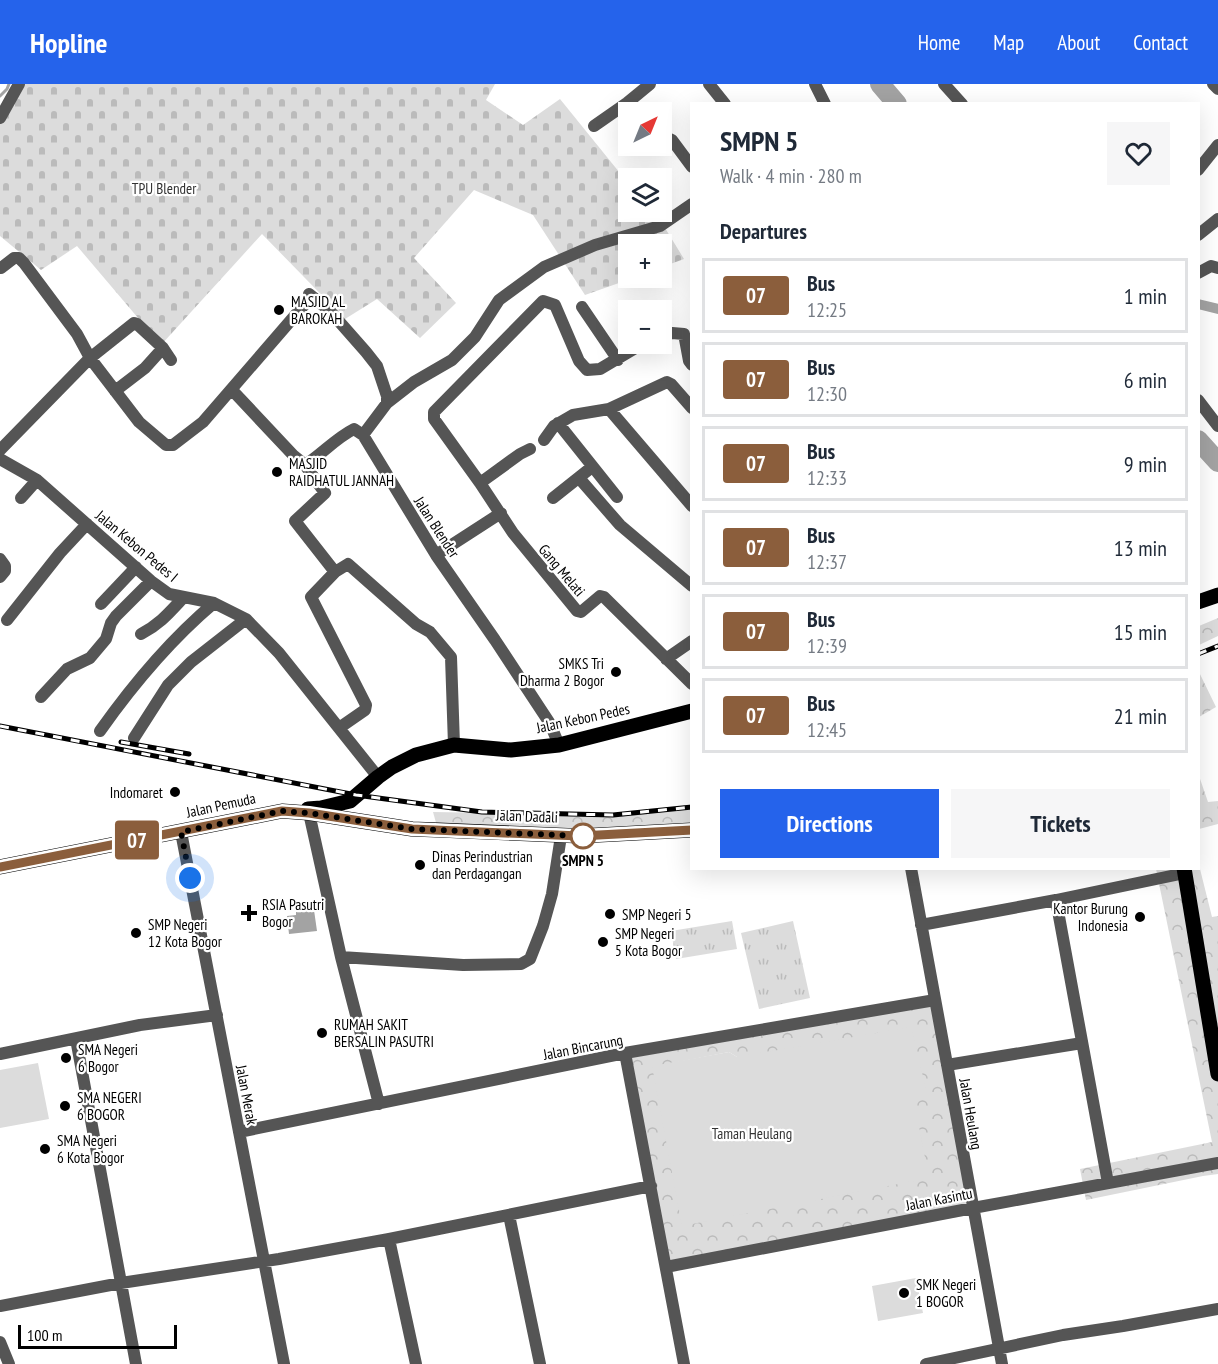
<!DOCTYPE html>
<html lang="en">
<head>
<meta charset="utf-8">
<style>
	:root { --surface:#fff; --page:#f6f6f7; --text:#1f2937; --muted:#747a83; --line:#e0e1e3; --accent:#2563eb }
	body { margin:0; font-family:"PT Sans Narrow",sans-serif; background:var(--page); color:var(--text); height:100vh; display:flex; flex-direction:column; font-size:22px; white-space:nowrap }
	* { box-sizing:border-box; margin:0 }
	p { font-size:20px; color:var(--muted) }
	.icon { flex:none; width:33px; height:33px; fill:none; stroke:currentColor; stroke-width:2; stroke-linecap:round; stroke-linejoin:round }
	.map { position:relative; flex:1; overflow:hidden }
	.panel { position:absolute; left:690px; top:18px; width:510px; height:768px; display:flex; flex-direction:column; background:var(--surface); border-radius:0px; box-shadow:0 6px 24px #0002 }
	.panel>* { flex:none }
	.badge { padding:0 12px; border-radius:4px; font-size:21px; line-height:39px }
	.needle { width:39px; rotate:43deg }
	.controls { position:absolute; left:618px; top:18px; display:grid; gap:12px }
	.controls a { display:grid; place-items:center; width:54px; height:54px; border-radius:0px; background:var(--surface); box-shadow:0 6px 24px #0002; font-size:30px }
	.scale { position:absolute; left:18px; bottom:15px; width:159px; box-sizing:border-box; padding-left:6px; border:3px solid #000; border-top:0; font-size:16px; line-height:21px; white-space:nowrap; color:#000; -webkit-text-stroke:4px #fff; paint-order:stroke }
	.you { position:absolute; width:30px; height:30px; margin:-15px; border:4px solid #fff; border-radius:50%; background:#1a73e8; box-shadow:0 0 0 9px #1a73e833 }
	.map>.badge { position:absolute; translate:-50% -50%; box-shadow:0 0 0 3px #fff }
	h2 { padding:0 30px; font-size:22px; line-height:54px }
	.round { display:grid; place-items:center; flex:none; width:63px; height:63px; border-radius:0px; background:var(--page) }
	.headline { display:flex; align-items:center; justify-content:space-between; height:102px; padding:0 30px }
	h1 { font-size:28px; font-weight:700; line-height:45px }
	.cta { display:flex; gap:12px; margin-top:auto; padding:12px 30px }
	.cta a { flex:1; height:69px; border-radius:0px; background:var(--accent); color:#fff; font-size:24px; font-weight:700; line-height:69px; text-align:center }
	.cta a+a { background:var(--page); color:var(--text) }
	ul { padding:0; list-style:none }
	li { display:flex; align-items:center; gap:18px; height:75px; margin:0 12px 9px; padding:0 18px; border:3px solid var(--line); border-radius:0px }
	li div { flex:1 }
	li b { display:block; font-size:22px }
	li em { font-style:normal }
	li .badge { min-width:66px; font-weight:700; text-align:center }
	header { display:flex; align-items:center; gap:36px; box-sizing:border-box; height:84px; padding:0 30px; background:var(--accent); color:#fff }
	header strong { font-size:28px }
	nav { display:flex; gap:33px; margin-inline-start:auto; font-size:21px }
	.map>svg:first-child { display:block }
	.grass { fill:url(#grass-tufts) }
	.forest { fill:url(#forest-crowns); fill-rule:evenodd }
	.cemetery { fill:url(#cemetery-stones) }
	.green { fill:#dcdcdc }
	.water { fill:#a3a3a3 }
	.lines { fill:none; stroke-linecap:round; stroke-linejoin:round }
	.stream { stroke:#a3a3a3; stroke-width:3 }
	.canal { stroke:#a3a3a3; stroke-width:10 }
	.river { stroke:#a3a3a3; stroke-width:20 }
	.minor { stroke:#555; stroke-width:12 }
	.major { stroke:#000; stroke-width:15 }
	.rail-casing { stroke:#000; stroke-width:5 }
	.rail { stroke:#fff; stroke-width:3; stroke-dasharray:9; stroke-linecap:butt }
	.line-casing { stroke:#fff; stroke-width:14 }
	.line { stroke:#8b5e3c; stroke-width:9 }
	.walk { stroke:#000; stroke-width:6; stroke-dasharray:0 10.8 }
	.poi-dot { fill:#000; stroke:#fff; stroke-width:2 }
	.stop-dot { fill:#fff; stroke:#8b5e3c; stroke-width:3 }
	.labels { text-anchor:middle; dominant-baseline:central; stroke-width:4.5; stroke-linejoin:round; paint-order:stroke }
	.park-label { font-size:15px; fill:#333; stroke:#fff }
	.poi-label { font-size:15px; fill:#000; stroke:#fff; text-anchor:start }
	.street-label { font-size:15px; fill:#000; stroke:#fff }
	.stop-label { font-size:15px; font-weight:bold; fill:#000; stroke:#fff }
</style>
</head>
<body>
<header>
<strong>Hopline</strong>
<nav><a>Home</a><a>Map</a><a>About</a><a>Contact</a></nav>
</header>
<div class="map">
<svg width="1218" height="1280" viewBox="0 0 1218 1280">
	<defs>
		<pattern id="grass-tufts" width="24" height="20" patternUnits="userSpaceOnUse" patternTransform="scale(1.5)"><rect width="24" height="20" fill="#dcdcdc"/><path d="M3 7l-1-3M5 7V3M7 7l1-3M15 17l-1-3M17 17v-4M19 17l1-3" fill="none" stroke="#bbb"/></pattern>
		<pattern id="forest-crowns" width="20" height="18" patternUnits="userSpaceOnUse" patternTransform="scale(1.5)"><rect width="20" height="18" fill="#dcdcdc"/><path d="M2 6a3 3 0 1 1 6 0M12 15a3 3 0 1 1 6 0" fill="none" stroke="#bbb"/></pattern>
		<pattern id="cemetery-stones" width="16" height="16" patternUnits="userSpaceOnUse" patternTransform="scale(1.5)"><rect width="16" height="16" fill="#dcdcdc"/><path d="M2 7V4a2 2 0 0 1 4 0v3zM10 15v-3a2 2 0 0 1 4 0v3z" fill="#bbb"/></pattern>
	</defs>
	<rect width="100%" height="100%" fill="#fff"/>
	<path class="grass" d="M732,837L737,865L676,875L671,847Z
		M793,837L810,914L759,925L741,849Z"/>
	<path class="forest" d="M1218,534V552L1199,561V542Z
		M1198,586L1216,623L1199,633H1198Z
		M1198,689L1208,718L1218,717V740L1199,745Z
		M691,723V746H438L433,728L613,731Z
		M1199,781L1212,833L1218,832V1090L1203,1092L1086,1116L1080,1085L1212,1058L1156,785L1198,784Z
		M935,916L975,1130L666,1183L625,969ZM729,968L737,973L652,983Z"/>
	<path class="cemetery" d="M19,0H495L486,16L523,41L560,15L628,99V128H652L662,139L684,175L662,183V160H628V194H633L585,211L533,131L474,106L414,174L456,219L420,254L377,215L345,235L262,150L161,261L77,162L41,186L0,152V34Z"/>
	<path class="green" d="M911,943L928,1013L914,1017L929,1094L682,1142L652,982L729,968L737,973Z
		M38,979L49,1035L0,1044V986Z
		M916,1194L923,1229L878,1237L872,1202Z"/>
	<path class="water" d="M314,826L317,847L289,850L287,832L296,831V828Z"/>
	<g class="lines">
		<path class="stream" d="M0,12L7,5L9,0"/>
		<path class="canal" d="M1198,220L1218,225"/>
		<path class="river" d="M880,0L897,20
			M1198,356L1218,378"/>
		<path class="minor" d="M709,0L725,20
			M815,0L825,20
			M944,0L962,20
			M1213,0L1218,5
			M0,34L19,0
			M594,42L627,19L650,0
			M662,60L670,55L672,56L692,83
			M1198,86L1218,61
			M1198,151L1218,135
			M1,184L14,174H19L24,179L77,250L90,274L139,338L166,361H173L203,338L311,213
			M1198,189L1211,182L1218,184
			M309,210L329,226L366,268L377,282L387,312V319
			M582,223L618,276
			M662,253L672,249L684,250L689,277L692,281
			M642,260L600,285L587,286L579,277L555,221L543,217L434,328V335L480,399L513,449L577,527L581,528L600,512L604,513L692,600
			M232,306L294,372L305,381L325,409L295,437L335,488L348,480L416,540L430,548L451,573L454,661
			M115,307L145,284L163,264
			M1198,316L1218,342
			M609,325L692,422
			M558,339L617,413
			M544,356L554,342L573,331L609,325L667,298L671,300L692,324
			M0,366L90,274L134,239L137,240L163,264L171,276
			M0,375L37,396L151,497L169,510L214,519L246,535L279,569L378,693
			M305,381C322,370 336,354 354,345L363,351
			M579,394L620,441L692,502
			M480,399L520,370L530,365
			M21,414L37,396
			M553,414L592,383
			M436,471L501,429
			M0,475L5,482V487L0,493
			M335,488L311,513L366,621L365,626L339,644
			M101,520L136,483
			M7,536L60,469L87,440
			M141,550C160,540 169,529 183,514
			M666,575L692,557
			M41,613L67,585L90,574L106,555L111,539L116,532L151,497
			M549,638L495,556L436,471L363,351L387,319L414,298L452,276L475,253L499,216L544,183L595,161L660,142L692,120
			M551,642L559,661
			M100,647C134,599 169,557 214,519
			M134,654L168,601L191,578L246,535
			M309,729L341,873L379,1020
			M181,748L284,1280
			M911,784L1002,1280
			M1056,816L1108,1099
			M921,841L1056,816L1185,789
			M341,873L463,881L521,880L530,875L543,842L552,810L561,752
			M76,955L136,1280
			M625,969L684,1280
			M0,970L140,941L217,931
			M947,981L1082,959
			M239,1048L625,969L935,916
			M509,1131L540,1280
			M389,1155L416,1280
			M666,1183L973,1124L1218,1079
			M0,1222L121,1199L279,1175L389,1155L651,1102
			M0,1258L9,1280
			M926,1280L1063,1251L1123,1242L1218,1225"/>
		<path class="major" d="M1198,518L1218,511
			M308,725L321,724L350,717L378,693L392,683L416,671L454,661L511,666L559,661L692,627
			M0,783L282,727L309,729L412,745L438,746L580,752L692,746
			M1184,784L1218,990"/>
		<g class="rail-casing">
			<path id="rail" d="M1198,570L1218,562
				M0,642L356,711L482,728L613,731L692,723
				M121,658L189,670"/>
		</g>
		<use href="#rail" class="rail"/>
	</g>
	<g class="lines">
		<g class="line-casing">
			<path id="line" d="M0,783L282,727L309,729L412,745L457,747L580,752L692,746"/>
		</g>
		<use href="#line" class="line"/>
		<path class="walk" d="M190,794L181,748L282,727L309,729L412,745L583,752"/>
	</g>
	<g class="poi-dot">
		<circle cx="279" cy="226" r="6"/>
		<circle cx="277" cy="388" r="6"/>
		<circle cx="616" cy="588" r="6"/>
		<circle cx="175" cy="708" r="6"/>
		<circle cx="420" cy="781" r="6"/>
		<path d="M246 820h6v6h6v6h-6v6h-6v-6h-6v-6h6z"/>
		<circle cx="610" cy="830" r="6"/>
		<circle cx="1140" cy="833" r="6"/>
		<circle cx="136" cy="849" r="6"/>
		<circle cx="603" cy="858" r="6"/>
		<circle cx="322" cy="949" r="6"/>
		<circle cx="66" cy="974" r="6"/>
		<circle cx="65" cy="1022" r="6"/>
		<circle cx="45" cy="1065" r="6"/>
		<circle cx="904" cy="1209" r="6"/>
	</g>
	<circle class="stop-dot" cx="583" cy="752" r="12"/>
	<g class="labels">
		<g class="park-label">
			<text x="164" y="104">TPU Blender</text>
			<text x="752" y="1049">Taman Heulang</text>
		</g>
		<g class="poi-label">
			<text x="291" y="217">MASJID AL<tspan x="291" dy="17">BAROKAH</tspan></text>
			<text x="289" y="379">MASJID<tspan x="289" dy="17">RAIDHATUL JANNAH</tspan></text>
			<text x="604" y="579" text-anchor="end">SMKS Tri<tspan x="604" dy="17">Dharma 2 Bogor</tspan></text>
			<text x="163" y="708" text-anchor="end">Indomaret</text>
			<text x="432" y="772">Dinas Perindustrian<tspan x="432" dy="17">dan Perdagangan</tspan></text>
			<text x="262" y="820">RSIA Pasutri<tspan x="262" dy="17">Bogor</tspan></text>
			<text x="1128" y="824" text-anchor="end">Kantor Burung<tspan x="1128" dy="17">Indonesia</tspan></text>
			<text x="622" y="830">SMP Negeri 5</text>
			<text x="148" y="840">SMP Negeri<tspan x="148" dy="17">12 Kota Bogor</tspan></text>
			<text x="615" y="849">SMP Negeri<tspan x="615" dy="17">5 Kota Bogor</tspan></text>
			<text x="334" y="940">RUMAH SAKIT<tspan x="334" dy="17">BERSALIN PASUTRI</tspan></text>
			<text x="78" y="965">SMA Negeri<tspan x="78" dy="17">6 Bogor</tspan></text>
			<text x="77" y="1013">SMA NEGERI<tspan x="77" dy="17">6 BOGOR</tspan></text>
			<text x="57" y="1056">SMA Negeri<tspan x="57" dy="17">6 Kota Bogor</tspan></text>
			<text x="916" y="1200">SMK Negeri<tspan x="916" dy="17">1 BOGOR</tspan></text>
		</g>
		<g class="street-label">
			<text transform="translate(437 443) rotate(57)">Jalan Blender</text>
			<text transform="translate(137 462) rotate(40)">Jalan Kebon Pedes I</text>
			<text transform="translate(562 486) rotate(50)">Gang Melati</text>
			<text transform="translate(583 634) rotate(-12)">Jalan Kebon Pedes</text>
			<text transform="translate(221 721) rotate(-12)">Jalan Pemuda</text>
			<text transform="translate(527 732) rotate(2)">Jalan Dadali</text>
			<text transform="translate(583 963) rotate(-11)">Jalan Bincarung</text>
			<text transform="translate(247 1011) rotate(79)">Jalan Merak</text>
			<text transform="translate(971 1030) rotate(80)">Jalan Heulang</text>
			<text transform="translate(939 1115) rotate(-11)">Jalan Kasintu</text>
		</g>
		<g class="stop-label">
			<text x="583" y="776">SMPN 5</text>
		</g>
	</g>
</svg>
<div class="controls">
<a><svg class="needle" viewBox="-14 -14 28 28"><path d="M0-13l5 13h-10z" fill="#e53935"/><path d="M0 13l5-13h-10z" fill="#747a83"/></svg></a>
<a><svg class="icon" aria-label="layers" viewBox="0 0 24 24"><path d="M12 4l9 5-9 5-9-5zM3 14l9 5 9-5"/></svg></a>
<a>+</a>
<a>−</a>
</div>
<div class="scale">100 m</div>
<div class="you" style="left:190px;top:794px"></div>
<b class="badge" style="left:137px;top:756px;background:#8b5e3c;color:#fff">07</b>
<section class="panel">
<div class="headline"><div><h1>SMPN 5</h1><p>Walk · 4 min · 280 m</p></div><a class="round"><svg class="icon" aria-label="heart" viewBox="0 0 24 24"><path d="M12 20l-8-8c-3-5 5-10 8-4 3-6 11-1 8 4z"/></svg></a></div>
<h2>Departures</h2>
<ul>
<li><span class="badge" style="background:#8b5e3c;color:#fff">07</span><div><b>Bus</b><p>12:25</p></div><em>1 min</em></li>
<li><span class="badge" style="background:#8b5e3c;color:#fff">07</span><div><b>Bus</b><p>12:30</p></div><em>6 min</em></li>
<li><span class="badge" style="background:#8b5e3c;color:#fff">07</span><div><b>Bus</b><p>12:33</p></div><em>9 min</em></li>
<li><span class="badge" style="background:#8b5e3c;color:#fff">07</span><div><b>Bus</b><p>12:37</p></div><em>13 min</em></li>
<li><span class="badge" style="background:#8b5e3c;color:#fff">07</span><div><b>Bus</b><p>12:39</p></div><em>15 min</em></li>
<li><span class="badge" style="background:#8b5e3c;color:#fff">07</span><div><b>Bus</b><p>12:45</p></div><em>21 min</em></li>
</ul>
<div class="cta"><a>Directions</a><a>Tickets</a></div>
</section>
</div>
</body>
</html>
